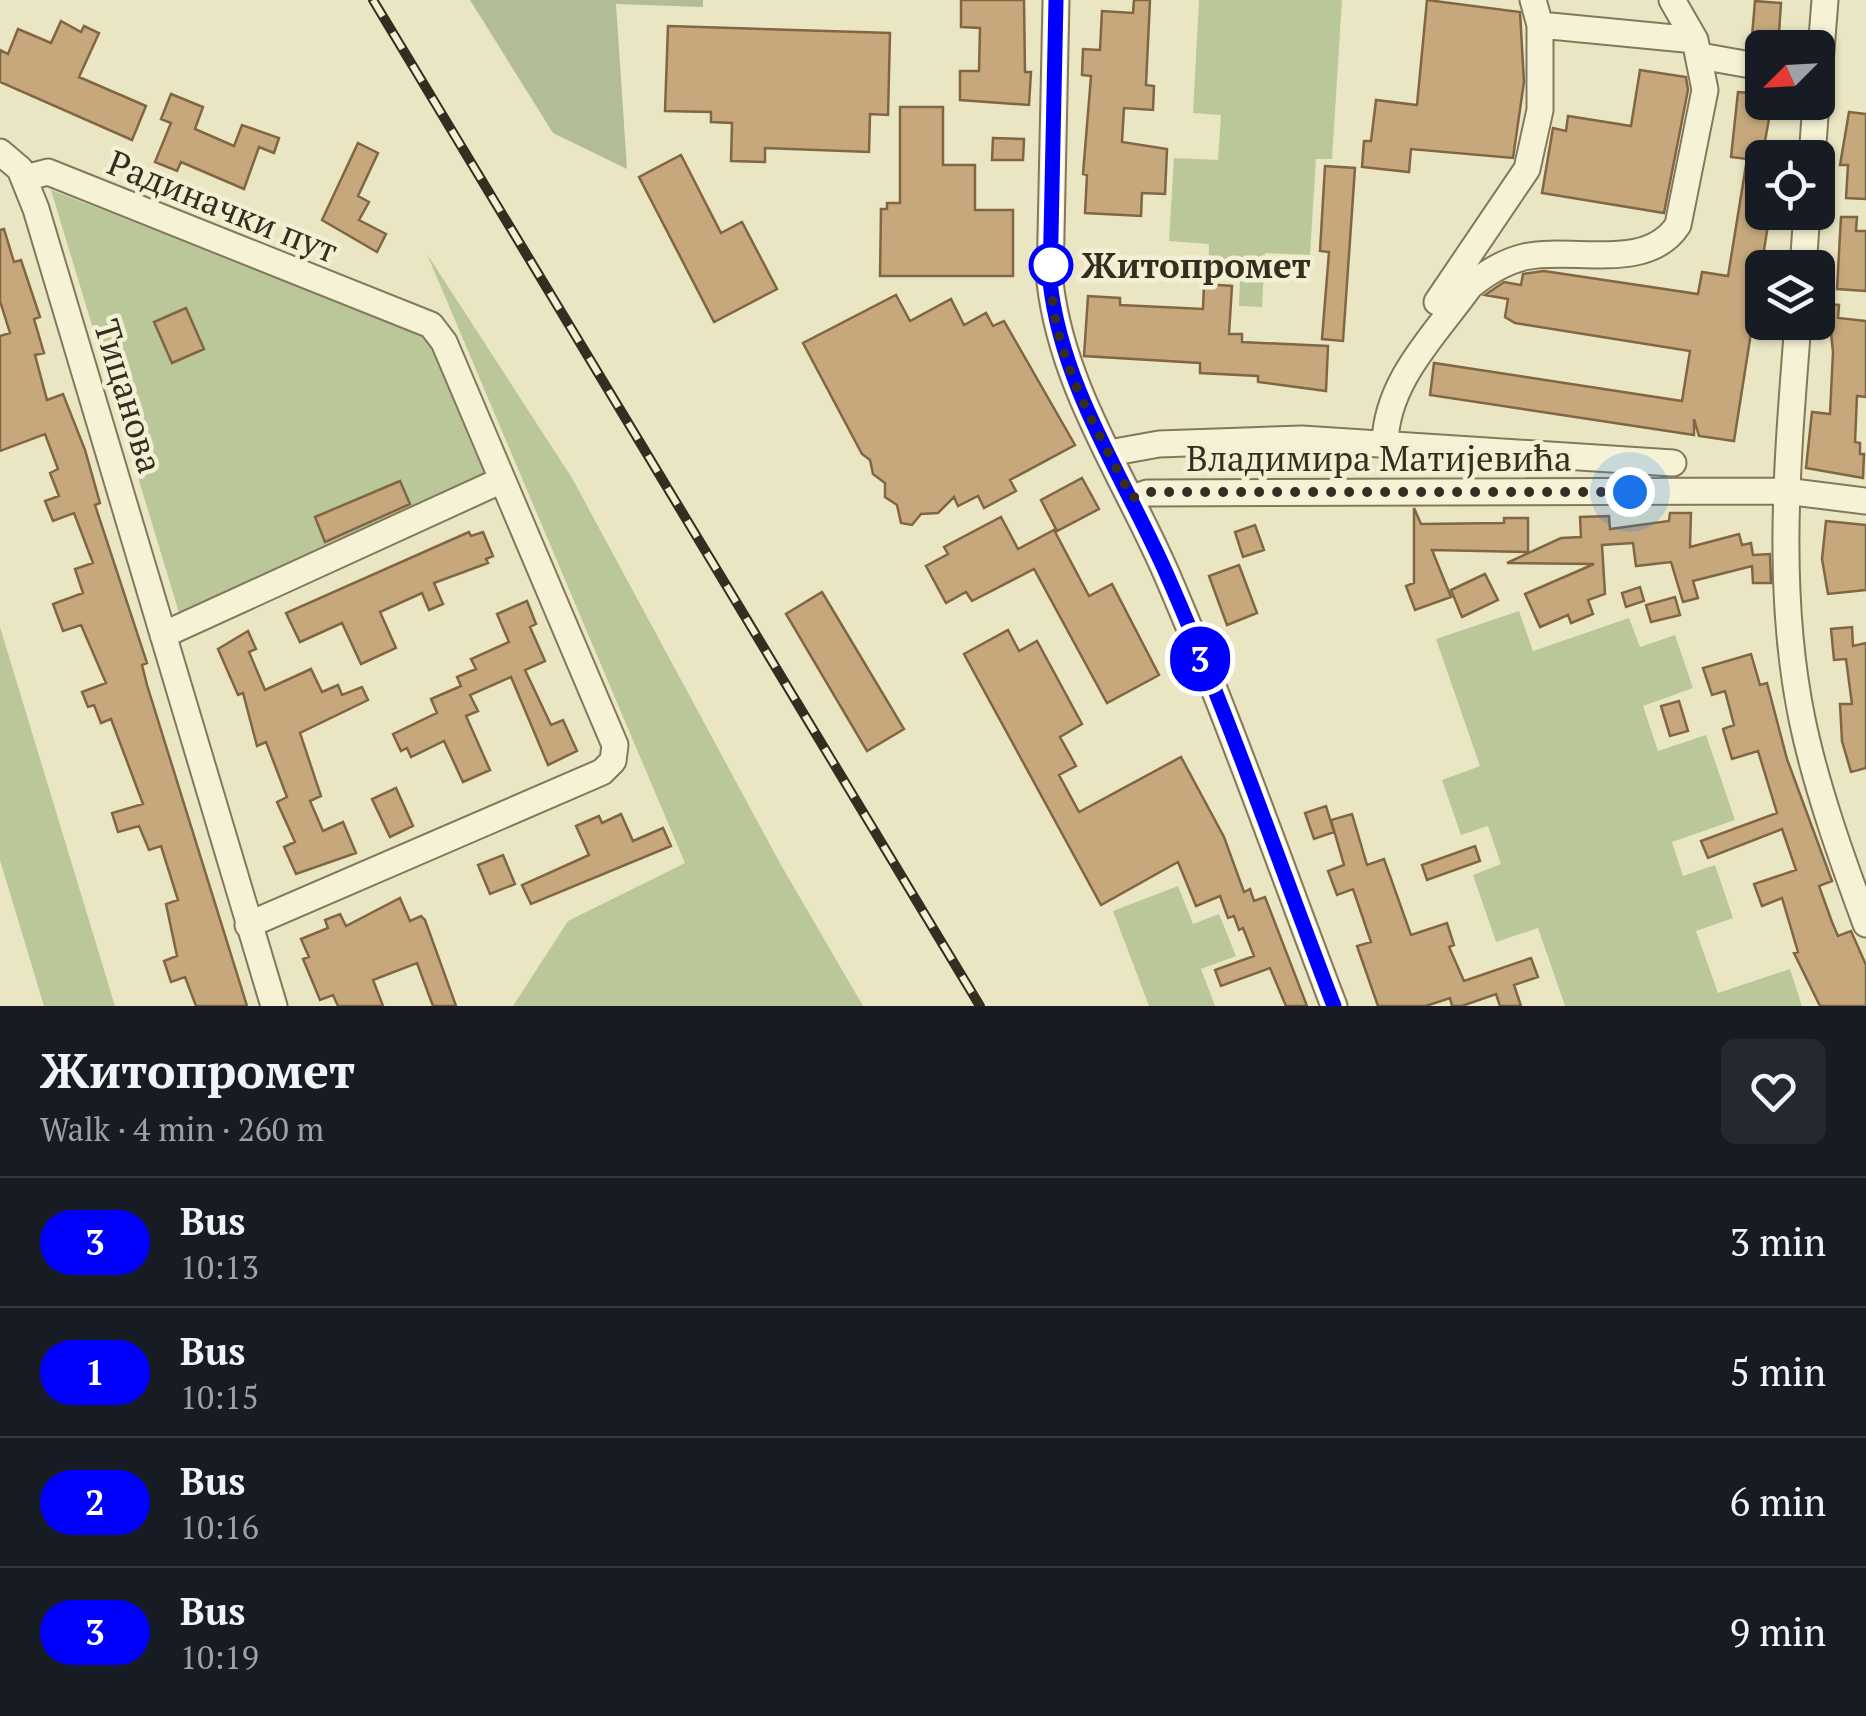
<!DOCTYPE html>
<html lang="en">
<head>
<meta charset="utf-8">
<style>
	:root { --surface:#171b24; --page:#242831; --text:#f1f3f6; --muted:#9ea1a6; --line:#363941 }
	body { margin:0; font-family:"PT Serif",serif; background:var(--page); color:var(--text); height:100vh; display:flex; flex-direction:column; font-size:38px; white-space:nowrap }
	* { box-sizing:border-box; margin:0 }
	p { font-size:32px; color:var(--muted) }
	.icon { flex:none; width:55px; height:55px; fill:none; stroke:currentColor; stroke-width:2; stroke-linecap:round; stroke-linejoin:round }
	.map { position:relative; height:1006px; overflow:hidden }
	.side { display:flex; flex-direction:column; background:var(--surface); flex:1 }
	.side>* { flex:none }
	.badge { padding:0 20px; border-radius:32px; font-size:35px; line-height:65px }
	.needle { width:65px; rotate:246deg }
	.tools { position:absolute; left:1745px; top:30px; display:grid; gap:20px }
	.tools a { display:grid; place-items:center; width:90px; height:90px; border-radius:15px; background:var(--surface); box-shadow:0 2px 8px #0004; font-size:50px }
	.you { position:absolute; width:50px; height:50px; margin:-25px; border:8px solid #fff; border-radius:50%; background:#1a73e8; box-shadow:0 0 0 15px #1a73e833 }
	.map>.badge { position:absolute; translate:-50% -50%; box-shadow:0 0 0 5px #fff }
	.round { display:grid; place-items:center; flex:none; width:105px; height:105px; border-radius:15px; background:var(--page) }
	.summary { display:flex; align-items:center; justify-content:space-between; height:170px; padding:0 40px }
	h1 { font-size:48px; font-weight:700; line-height:75px }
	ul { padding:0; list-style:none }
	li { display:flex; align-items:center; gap:30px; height:130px; padding:0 40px; border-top:2px solid var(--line) }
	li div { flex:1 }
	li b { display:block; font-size:38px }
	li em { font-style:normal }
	li .badge { min-width:110px; font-weight:700; text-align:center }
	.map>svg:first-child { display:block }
	.green { fill:#bac899 }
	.cemetery { fill:#b2bd97 }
	.building { fill:#c6a87c; stroke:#816643; stroke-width:2.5 }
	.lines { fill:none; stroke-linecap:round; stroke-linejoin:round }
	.minor-casing { stroke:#84785c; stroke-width:29 }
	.minor { stroke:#f6f2d6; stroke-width:25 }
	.rail-casing { stroke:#352d1f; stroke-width:10 }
	.rail { stroke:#f3efd3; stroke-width:6; stroke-dasharray:19; stroke-linecap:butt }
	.line-casing { stroke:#fff; stroke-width:22 }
	.line { stroke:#00f; stroke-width:15 }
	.walk { stroke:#352d1f; stroke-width:10; stroke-dasharray:0 18 }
	.stop-dot { fill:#fff; stroke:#00f; stroke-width:5 }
	.labels { text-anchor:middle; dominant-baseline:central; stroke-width:9; stroke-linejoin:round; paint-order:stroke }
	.street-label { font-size:35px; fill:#352d1f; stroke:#f3efd3 }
	.stop-label { font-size:35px; font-weight:bold; fill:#352d1f; stroke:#f3efd3; text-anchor:start }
</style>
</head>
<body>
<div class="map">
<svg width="1866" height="1006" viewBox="0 0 1866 1006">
	<rect width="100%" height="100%" fill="#eae6c4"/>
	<path class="green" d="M1199,0H1342L1332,159H1316L1310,255L1265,253L1262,307L1239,306L1240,279L1208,277L1209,244L1169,241L1174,158L1218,160L1221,115L1193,113Z
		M51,190L430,336L495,483L180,616Z
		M427,254L572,478L781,865L863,1006H513L568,921L685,863Z
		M1519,611L1533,651L1629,618L1640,647L1675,635L1693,688L1643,706L1658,751L1706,735L1735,820L1672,842L1683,876L1715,865L1733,918L1696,931L1718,993L1790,969L1802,1006H1565L1538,928L1496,942L1473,875L1501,864L1488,826L1461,835L1442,780L1480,766L1436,639Z
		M0,627L115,1006H44L0,860Z
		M1178,886L1193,924L1219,914L1236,956L1201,969L1215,1006H1149L1113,911Z"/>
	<path class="cemetery" d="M470,0H703V7L616,4L627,169L553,133Z"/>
	<path class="building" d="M961,0H1024L1025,72H1031L1029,105L960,100V71H979L980,28L961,27Z
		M1134,0H1150L1146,85L1154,86L1153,110L1124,108L1122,142L1167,149L1165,194L1142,193L1141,216L1085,213L1087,175L1083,174L1091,76L1082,75L1083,49L1100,50L1102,11L1133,13Z
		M1427,0L1520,12L1524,82L1513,158L1411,149L1409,172L1362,167L1364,141H1371L1376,100L1417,105Z
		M1755,1L1781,3L1778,48H1751Z
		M61,21L81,32L84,26L99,33L79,77L146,106L132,140L0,82V50L8,54L18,29L51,43Z
		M668,26L890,33L888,115L870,114L869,152L765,148V162L731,161L732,123L711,122V112L665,111Z
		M1640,70L1686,77L1688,90L1664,213L1542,193L1553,128L1566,131L1568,116L1631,126Z
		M1738,92L1762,94V102H1772L1762,158V212H1770L1734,441L1699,436L1694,419V435L1430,395L1434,363L1682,401L1690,351L1515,323L1505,317L1508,299L1485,295L1504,282L1521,285L1523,274L1544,271L1698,294L1702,272L1728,276L1747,159L1731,157Z
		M171,94L203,107L195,129L234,146L242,125L279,138L274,153L259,147L244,189L181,162L177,171L155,162L171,123L161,119Z
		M900,107H943V165H975V210H1013V276H880L881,209H887V203H900Z
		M1849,112L1866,114V199L1846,198L1848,165H1840Z
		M993,138L1024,139L1023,160H992Z
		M358,143L378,153L358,196L369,202L359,220L386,234L377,252L322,220Z
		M681,155L721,233L742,222L777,289L714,322L639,177Z
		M1325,166L1355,168L1343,341L1322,339L1329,252L1320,251Z
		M1841,217H1857L1856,231H1866V291L1837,289Z
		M4,229L14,262L21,260L40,317L34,319L44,353L35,355L47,400L63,394L85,450L100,503L95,505L147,663L142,665L147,685L247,1006H196L185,977L171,982L164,961L177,956L166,904L178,900L161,846L149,850L139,826L118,832L112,813L143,804L111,719L101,723L94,705L88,707L82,692L106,683L81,625L63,631L53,604L83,593L75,569L93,563L74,513L53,521L45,501L59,496L50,473L58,469L45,434L0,451V336L10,333L0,301V230Z
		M1204,284L1232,286L1229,334H1242V342L1328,346L1326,391L1258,382V376L1200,373V363L1084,356L1088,296L1120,298V305L1203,309Z
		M896,295L910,321L951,299L964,325L986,313L993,326L1004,321L1075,445L1010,480L1016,491L984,508L978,496L958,506L954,497L938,513L921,514L912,525L901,523L897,505L885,497V483L873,474L870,460L862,454L803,343Z
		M1824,304L1839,305L1838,318L1866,321V397L1857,396L1855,442L1860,443V454H1864L1863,478L1806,468L1812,412L1830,414L1833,352L1831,333L1822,332Z
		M186,308L204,349L172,363L154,322Z
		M1082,478L1099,509L1057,531L1041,500Z
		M400,481L410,504L325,542L315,517Z
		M1414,508L1421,524L1504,523V518H1528V552L1432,550L1451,597L1415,610L1406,586L1414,583Z
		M1670,513H1691L1690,547L1739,534L1742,545L1751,543L1753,555L1770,554L1771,583H1753L1752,566L1693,581L1698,598L1683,602L1671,562L1636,566L1633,543L1602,545L1605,594L1588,600L1593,614L1571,623L1568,615L1540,627L1525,594L1594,564L1507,563L1561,538L1581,537L1580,517L1609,516L1610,529L1669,521Z
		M1001,517L1018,549L1054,530L1089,596L1112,584L1159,675L1107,703L1034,569L972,601L966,592L946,603L926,566L948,554L944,547Z
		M1826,521L1866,525V590L1828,594L1822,559Z
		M1255,525L1264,550L1243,557L1235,532Z
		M469,532L471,536L483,532L493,556L486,559L488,563L434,583L443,604L429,610L422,593L380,612L396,648L361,664L342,623L300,642L286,613Z
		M1239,565L1257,613L1227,625L1209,576Z
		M1485,574L1498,600L1462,617L1451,590Z
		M1640,587L1644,601L1626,607L1622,593Z
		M822,592L904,729L867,751L786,614Z
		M1675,597L1680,615L1651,622L1646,605Z
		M527,601L536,624L530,627L545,661L525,670L551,725L563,720L577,751L548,765L511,677L470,695L478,711L466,716L490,770L463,782L444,741L411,757L407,748L401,751L393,734L437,713L431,699L461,686L457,677L476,669L471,659L509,642L497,614Z
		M1852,627L1853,646L1866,643V768L1851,772L1842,741L1840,704H1852L1846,659L1834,660L1831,629Z
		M1008,630L1019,651L1037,641L1082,724L1060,737L1076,766L1059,775L1079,812L1181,757L1224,837L1244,892L1250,889L1254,901L1265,897L1307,1006H1286L1270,968L1221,986L1215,970L1254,956L1243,928L1239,930L1234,916L1228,918L1220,896L1196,906L1178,862L1101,905L964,654Z
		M248,631L256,649L249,652L265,690L311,669L322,692L338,685L342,695L362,687L368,700L300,733L321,796L310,801L323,831L343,822L356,853L296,874L284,847L295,842L277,802L287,797L266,742L257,746L243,693L238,695L218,649Z
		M1751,654L1760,685L1767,683L1787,759L1832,881L1819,886L1832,922L1838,936L1851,931L1866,965V1006H1820L1794,953L1798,952L1782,898L1762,906L1754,884L1796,870L1782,829L1708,858L1701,841L1777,813L1758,751L1732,759L1723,729L1734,725L1725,691L1712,695L1703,668Z
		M1679,701L1688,731L1670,736L1661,706Z
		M396,788L413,826L390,837L372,799Z
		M1326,806L1334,832L1314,839L1305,813Z
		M621,814L633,841L663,828L671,846L531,904L522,885L589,855L576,826L599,816L602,823Z
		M1352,814L1367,865L1384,859L1411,935L1447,923L1454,945L1449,947L1464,981L1531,958L1538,977L1514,985L1521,1006H1500L1496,994L1462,1006H1452L1450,998L1426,1006H1378L1357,946L1371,942L1353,889L1337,895L1328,871L1344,865L1331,820Z
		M1475,846L1480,861L1427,880L1422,865Z
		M503,855L515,884L490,894L478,865Z
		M400,898L410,921L421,916L425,920L456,1006H433L417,963L373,980L383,1006H338L333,995L320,1000L303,959L309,957L301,939L328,928L325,920L340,914L346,926Z"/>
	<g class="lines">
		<g class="minor-casing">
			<path id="minor" d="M1056,0L1050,282C1062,388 1125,478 1167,575C1228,716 1279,862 1334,1006
				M1540,25L1695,40
				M1700,56L1762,67
				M1818,88L1825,0
				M0,152L20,169L36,209L274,1006
				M1812,158L1816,102
				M25,178L48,172L431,325L444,342L615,745L613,761L602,772L248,925
				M1803,268L1807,212
				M1437,302L1527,169L1540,110V25L1533,0
				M1798,322C1788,455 1775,588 1802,719C1816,787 1842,859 1866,924
				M1385,444C1386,381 1435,335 1470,286C1486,273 1503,262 1524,257C1572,246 1647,273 1678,225L1705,90L1695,40L1672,0
				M1109,453L1159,444L1302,439L1673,463
				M1132,498L1147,493L1785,491L1866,501
				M163,635L502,480"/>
		</g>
		<use href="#minor" class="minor"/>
		<g class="rail-casing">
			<path id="rail" d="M373,0L980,1006"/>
		</g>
		<use href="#rail" class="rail"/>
	</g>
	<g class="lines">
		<g class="line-casing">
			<path id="line" d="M1056,0L1050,282C1062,388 1125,479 1167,575C1229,716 1279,863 1334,1006"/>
		</g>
		<use href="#line" class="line"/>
		<path class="walk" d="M1051,265C1048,350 1094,424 1132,498L1147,492H1630"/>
	</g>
	<circle class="stop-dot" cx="1051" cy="265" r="20"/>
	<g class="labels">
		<g class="street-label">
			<text transform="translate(223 206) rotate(22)">Радиначки пут</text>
			<text transform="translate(129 396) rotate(73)">Тицанова</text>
			<text x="1379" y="458">Владимира Матијевића</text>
		</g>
		<g class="stop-label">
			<text x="1081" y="265">Житопромет</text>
		</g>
	</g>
</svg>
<div class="tools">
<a><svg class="needle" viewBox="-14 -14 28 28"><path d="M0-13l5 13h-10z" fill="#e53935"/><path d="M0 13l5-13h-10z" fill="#9ea1a6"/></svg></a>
<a><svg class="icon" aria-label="locate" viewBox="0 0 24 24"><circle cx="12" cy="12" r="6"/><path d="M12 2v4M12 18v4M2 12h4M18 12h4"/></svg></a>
<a><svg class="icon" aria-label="layers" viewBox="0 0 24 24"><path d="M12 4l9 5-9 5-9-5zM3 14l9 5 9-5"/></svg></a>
</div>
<div class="you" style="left:1630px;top:492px"></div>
<b class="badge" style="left:1200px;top:659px;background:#00f;color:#fff">3</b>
</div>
<section class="side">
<div class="summary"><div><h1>Житопромет</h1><p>Walk · 4 min · 260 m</p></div><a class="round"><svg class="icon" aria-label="heart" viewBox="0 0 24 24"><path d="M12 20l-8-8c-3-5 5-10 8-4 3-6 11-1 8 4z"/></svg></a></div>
<ul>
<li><span class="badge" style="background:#00f;color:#fff">3</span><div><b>Bus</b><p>10:13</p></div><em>3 min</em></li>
<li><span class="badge" style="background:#00f;color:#fff">1</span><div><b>Bus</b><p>10:15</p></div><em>5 min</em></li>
<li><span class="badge" style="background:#00f;color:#fff">2</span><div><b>Bus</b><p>10:16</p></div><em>6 min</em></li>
<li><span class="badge" style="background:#00f;color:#fff">3</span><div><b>Bus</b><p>10:19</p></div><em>9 min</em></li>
</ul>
</section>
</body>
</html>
